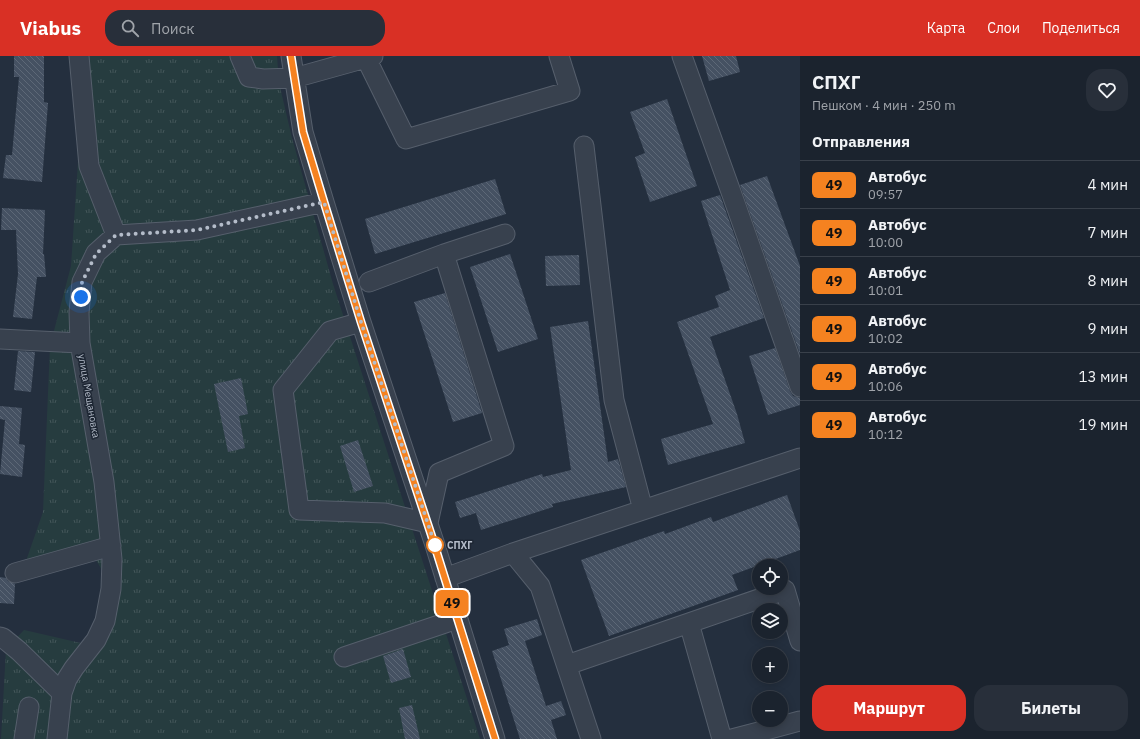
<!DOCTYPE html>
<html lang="ru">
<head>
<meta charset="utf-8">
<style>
	:root { --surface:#1b232e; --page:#282f3a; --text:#f1f3f6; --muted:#a0a4aa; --line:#39404a; --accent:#d93025 }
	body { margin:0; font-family:"IBM Plex Sans",sans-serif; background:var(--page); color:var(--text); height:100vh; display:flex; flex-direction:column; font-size:15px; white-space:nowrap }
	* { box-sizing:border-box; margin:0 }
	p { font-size:13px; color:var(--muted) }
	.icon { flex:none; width:22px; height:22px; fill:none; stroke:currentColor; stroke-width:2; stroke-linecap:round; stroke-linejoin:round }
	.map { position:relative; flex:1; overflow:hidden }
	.side { display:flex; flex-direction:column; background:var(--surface); width:340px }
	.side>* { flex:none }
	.badge { padding:0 8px; border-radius:6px; font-size:14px; line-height:26px }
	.tools { position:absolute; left:752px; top:503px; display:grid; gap:8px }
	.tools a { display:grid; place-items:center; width:36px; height:36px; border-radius:50%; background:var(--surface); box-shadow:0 2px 10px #0003,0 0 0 1px var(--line); font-size:20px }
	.you { position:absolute; width:20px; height:20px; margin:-10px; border:3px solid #fff; border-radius:50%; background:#1a73e8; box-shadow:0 0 0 6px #1a73e833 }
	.map>.badge { position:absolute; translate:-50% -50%; box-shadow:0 0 0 2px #fff }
	h2 { padding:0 12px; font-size:15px; line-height:36px }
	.round { display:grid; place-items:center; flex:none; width:42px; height:42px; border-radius:16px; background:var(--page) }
	.overview { display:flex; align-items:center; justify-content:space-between; height:68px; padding:0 12px }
	h1 { font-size:19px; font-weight:700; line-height:30px }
	.action { display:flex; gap:8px; margin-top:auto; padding:8px 12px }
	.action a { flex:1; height:46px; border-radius:16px; background:var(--accent); color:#fff; font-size:16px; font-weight:700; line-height:46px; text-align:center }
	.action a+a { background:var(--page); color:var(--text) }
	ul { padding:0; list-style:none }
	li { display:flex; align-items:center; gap:12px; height:48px; padding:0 12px; border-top:1px solid var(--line) }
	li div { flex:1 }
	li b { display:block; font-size:15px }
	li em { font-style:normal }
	li .badge { min-width:44px; font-weight:700; text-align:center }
	header { display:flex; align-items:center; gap:24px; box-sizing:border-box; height:56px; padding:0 20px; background:var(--accent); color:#fff }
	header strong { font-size:19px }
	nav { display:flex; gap:22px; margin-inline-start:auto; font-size:14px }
	.search { width:280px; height:36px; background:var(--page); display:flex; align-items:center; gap:10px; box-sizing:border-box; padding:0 14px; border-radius:16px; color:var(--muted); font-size:15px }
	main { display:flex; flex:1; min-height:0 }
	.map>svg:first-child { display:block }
	.grass { fill:url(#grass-tufts) }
	.building { fill:url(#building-back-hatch) }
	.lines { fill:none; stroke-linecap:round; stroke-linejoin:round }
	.minor-casing { stroke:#565f6c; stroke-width:21 }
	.minor { stroke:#38414e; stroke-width:19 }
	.line-casing { stroke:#fff; stroke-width:9 }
	.line { stroke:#f58220; stroke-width:6 }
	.walk { stroke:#b4bcc9; stroke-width:4; stroke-dasharray:0 7.2 }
	.stop-dot { fill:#fff; stroke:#f58220; stroke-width:2 }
	.labels { text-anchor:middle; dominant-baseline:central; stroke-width:3; stroke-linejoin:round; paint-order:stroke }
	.street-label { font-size:10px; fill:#b4bcc9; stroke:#1d2633 }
	.stop-label { font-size:10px; font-weight:bold; fill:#b4bcc9; stroke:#1d2633; text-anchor:start }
</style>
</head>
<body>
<header>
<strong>Viabus</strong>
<div class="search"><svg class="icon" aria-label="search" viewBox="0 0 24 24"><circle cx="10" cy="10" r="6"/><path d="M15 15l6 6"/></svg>Поиск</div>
<nav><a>Карта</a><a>Слои</a><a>Поделиться</a></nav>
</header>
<main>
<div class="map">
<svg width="800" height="683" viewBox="0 0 800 683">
	<defs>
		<pattern id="grass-tufts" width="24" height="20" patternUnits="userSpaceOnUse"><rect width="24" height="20" fill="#263c3f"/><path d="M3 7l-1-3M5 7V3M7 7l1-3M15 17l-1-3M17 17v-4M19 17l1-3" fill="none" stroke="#435659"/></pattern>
		<pattern id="building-back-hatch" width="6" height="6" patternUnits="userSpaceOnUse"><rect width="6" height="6" fill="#455162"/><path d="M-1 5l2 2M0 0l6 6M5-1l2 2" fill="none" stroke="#5d6877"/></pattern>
	</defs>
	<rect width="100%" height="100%" fill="#242f3e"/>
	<path class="grass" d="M72,0H277L279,27L292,82L333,228L480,683H1L6,593L24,574L85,588L109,526L96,504L26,505L43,456L50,290L71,210L78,106L75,22Z"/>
	<path class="building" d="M14,0H44V46L48,47L42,126L3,122L6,99H12L19,21H14Z
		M702,0H736L740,16L709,25Z
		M667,43L697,130L650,146L635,101L645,97L630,56Z
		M767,120L800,210V298L740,129Z
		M495,123L506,158L375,198L365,163Z
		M720,139L764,262L710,281L737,358L745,387L668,409L661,383L713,368L677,266L719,251L715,240L730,234L701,145Z
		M2,152L45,154L43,198H44L46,221H37L32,263L13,261L18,218L16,174H1Z
		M510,198L538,283L498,296L470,211Z
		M579,199L580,229L546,230L545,200Z
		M445,237L482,357L453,366L414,246Z
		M588,265L608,406L618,403L626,431L552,448L553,451L481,474L476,457L460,462L455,446L542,418L543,421L571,414L550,271Z
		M775,292L790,335L793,340L800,342V349L768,359L749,300Z
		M18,295L35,296L31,336L14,334Z
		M241,322L248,358L239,360L245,392L228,396L214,328Z
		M0,350L22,352L19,388L25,389L22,421L0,418L5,364L0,363Z
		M358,384L373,430L354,436L340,390Z
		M787,439L800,475V494L732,519L738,534L609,580L581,504L664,475L665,478L711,461L713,466Z
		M0,521L6,522L8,525L15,528L14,548L0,547Z
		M537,563L542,579L525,585L546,650L561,645L566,659L551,664L557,683H520L492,595L509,589L504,573Z
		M403,593L411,621L391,627L383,600Z
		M412,649L420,683H405L399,652Z"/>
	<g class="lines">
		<g class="minor-casing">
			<path id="minor" d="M240,0L249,21L263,23L294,22L373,0
				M291,0L303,76L324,146L361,266L435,489L495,683
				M682,0L735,147L800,331
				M366,2L406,83L570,35L559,0
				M584,90L614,344L643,454
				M116,179L197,174L324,146
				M369,226L444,198L505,178
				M361,266L330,275L283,334L299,454L385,457L428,467L439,417L504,390L444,198
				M0,283L80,287
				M513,497L800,402
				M15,517L111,490
				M445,522L513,497L540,530L591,683
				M689,567L785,534L800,585
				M0,581L3,582L19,595L62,637
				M344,601L457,563
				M567,609L689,567L722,683
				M24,683L29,651
				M57,683L62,637L67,623L74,612L96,584L105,565L111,533L112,503L104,426L80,287L79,256L82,226L96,197L116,179L89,110L79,0
				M732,683L800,665"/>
		</g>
		<use href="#minor" class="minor"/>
	</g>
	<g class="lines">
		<g class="line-casing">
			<path id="line" d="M291,0L303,76L324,146L361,266L431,478L495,683"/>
		</g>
		<use href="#line" class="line"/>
		<path class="walk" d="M81,241L82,226L96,198L116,179L197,174L324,146L361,266L435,489"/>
	</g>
	<circle class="stop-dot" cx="435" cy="489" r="8"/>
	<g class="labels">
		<g class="street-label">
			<text transform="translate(89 340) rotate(80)">улица Мещановка</text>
		</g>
		<g class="stop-label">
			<text x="447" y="489">СПХГ</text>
		</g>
	</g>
</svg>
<div class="tools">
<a><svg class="icon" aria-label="locate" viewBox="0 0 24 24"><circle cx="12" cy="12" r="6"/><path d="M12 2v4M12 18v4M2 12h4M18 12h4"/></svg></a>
<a><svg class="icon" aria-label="layers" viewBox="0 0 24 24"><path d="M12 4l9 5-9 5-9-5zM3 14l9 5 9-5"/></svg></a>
<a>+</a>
<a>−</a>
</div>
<div class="you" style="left:81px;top:241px"></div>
<b class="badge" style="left:452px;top:547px;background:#f58220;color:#111">49</b>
</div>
<section class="side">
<div class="overview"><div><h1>СПХГ</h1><p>Пешком · 4 мин · 250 m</p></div><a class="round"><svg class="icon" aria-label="heart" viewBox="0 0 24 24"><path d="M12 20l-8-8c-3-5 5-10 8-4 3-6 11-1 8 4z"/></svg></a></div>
<h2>Отправления</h2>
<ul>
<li><span class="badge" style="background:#f58220;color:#111">49</span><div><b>Автобус</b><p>09:57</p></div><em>4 мин</em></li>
<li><span class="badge" style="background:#f58220;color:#111">49</span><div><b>Автобус</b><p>10:00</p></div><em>7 мин</em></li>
<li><span class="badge" style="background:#f58220;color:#111">49</span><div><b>Автобус</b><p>10:01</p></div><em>8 мин</em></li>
<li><span class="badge" style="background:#f58220;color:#111">49</span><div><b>Автобус</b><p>10:02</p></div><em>9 мин</em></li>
<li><span class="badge" style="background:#f58220;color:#111">49</span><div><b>Автобус</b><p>10:06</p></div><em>13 мин</em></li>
<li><span class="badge" style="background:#f58220;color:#111">49</span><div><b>Автобус</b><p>10:12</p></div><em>19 мин</em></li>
</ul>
<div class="action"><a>Маршрут</a><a>Билеты</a></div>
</section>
</main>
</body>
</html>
